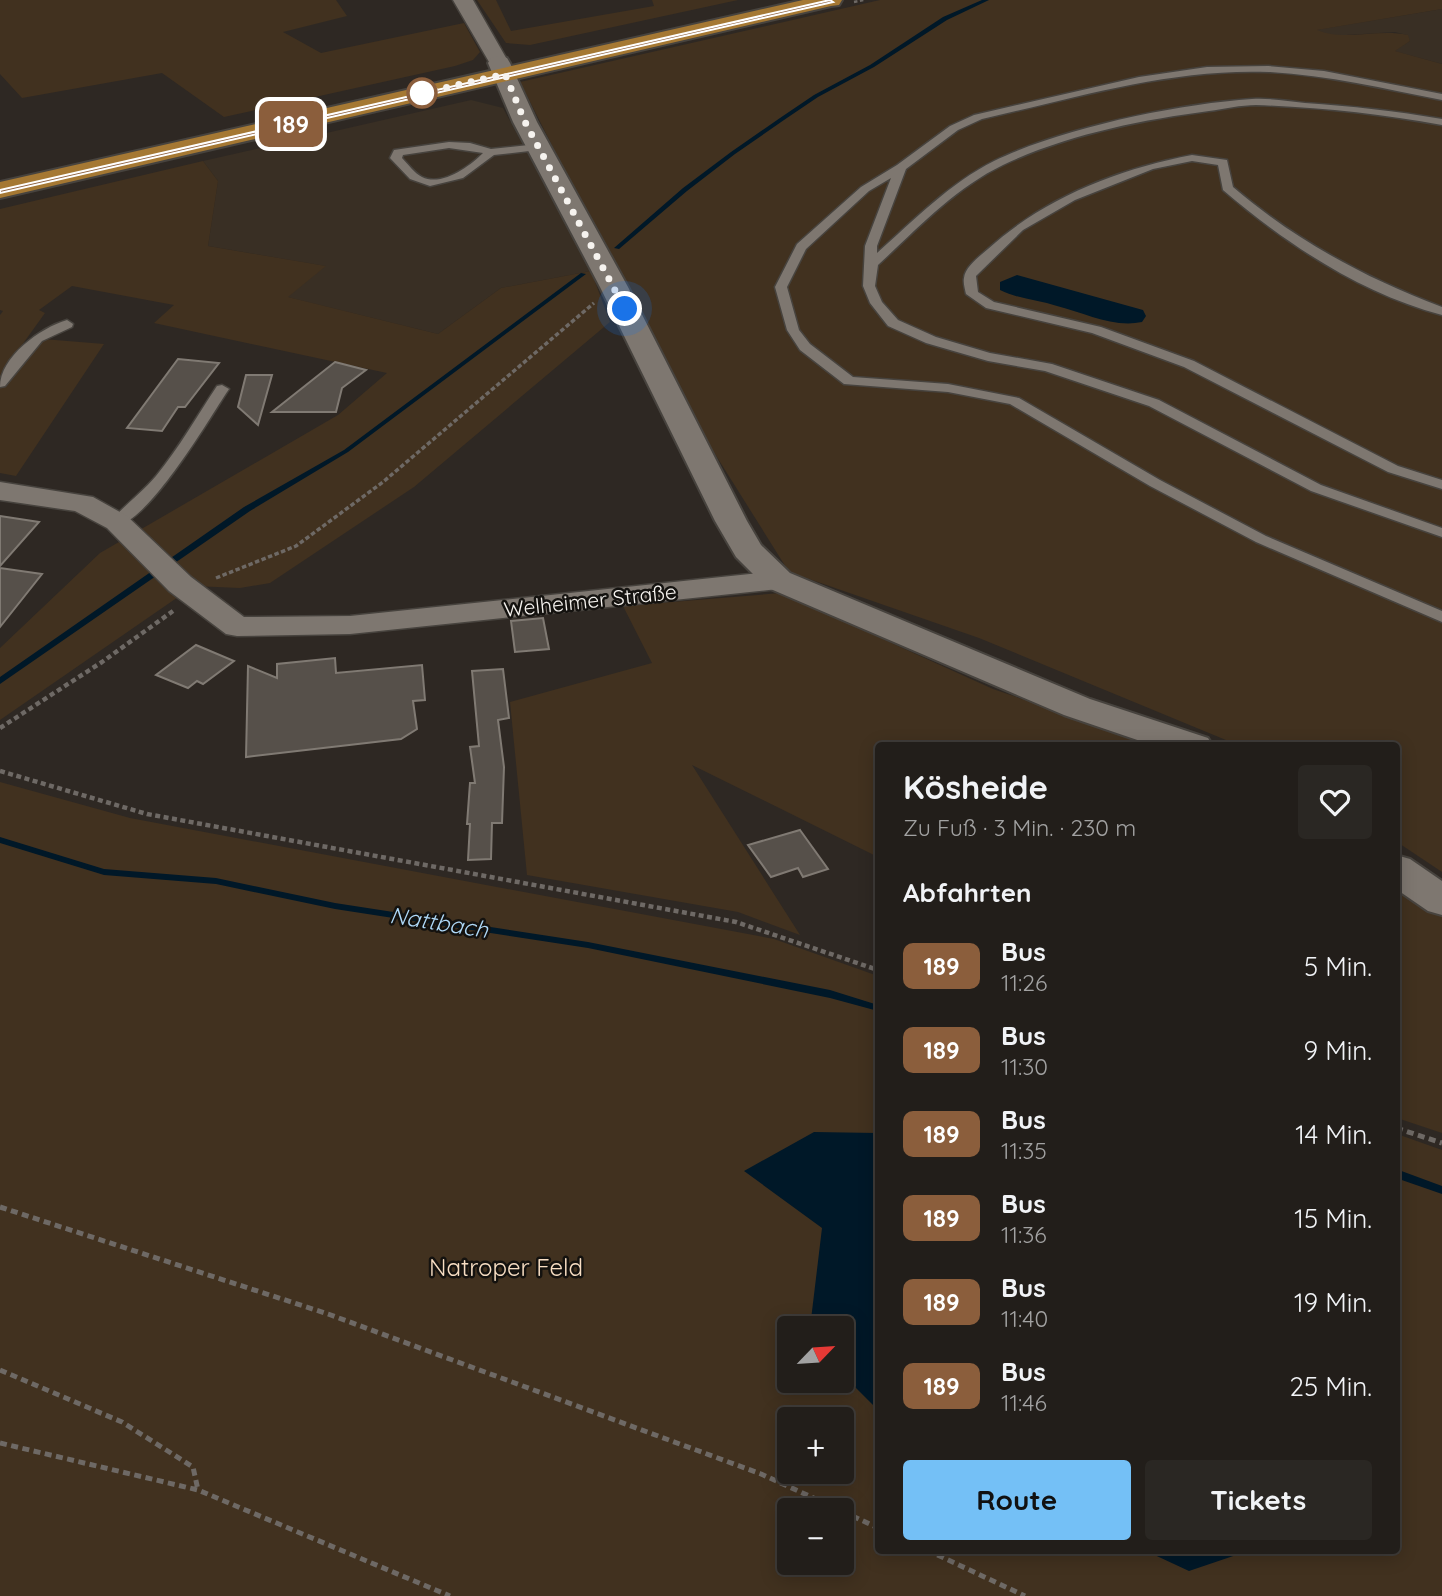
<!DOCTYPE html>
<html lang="de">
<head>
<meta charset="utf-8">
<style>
	:root { --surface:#221e1a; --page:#2a2723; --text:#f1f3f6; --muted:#a2a2a2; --line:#3f3c39; --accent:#74c0f6 }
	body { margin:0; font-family:Quicksand,sans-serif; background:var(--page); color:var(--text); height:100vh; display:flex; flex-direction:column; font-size:26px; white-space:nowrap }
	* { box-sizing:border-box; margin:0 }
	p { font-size:23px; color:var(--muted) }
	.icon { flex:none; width:38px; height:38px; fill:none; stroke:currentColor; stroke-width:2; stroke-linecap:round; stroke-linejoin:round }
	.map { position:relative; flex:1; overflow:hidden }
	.side { position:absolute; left:875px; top:742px; width:525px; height:812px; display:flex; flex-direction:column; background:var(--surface); border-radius:7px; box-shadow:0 4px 18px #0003,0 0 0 2px var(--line) }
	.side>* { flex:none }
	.badge { padding:0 14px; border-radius:10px; font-size:24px; line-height:46px }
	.needle { width:46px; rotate:65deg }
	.tools { position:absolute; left:777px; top:1316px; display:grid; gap:14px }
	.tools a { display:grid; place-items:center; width:77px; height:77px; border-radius:7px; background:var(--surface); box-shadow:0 4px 18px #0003,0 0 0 2px var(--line); font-size:35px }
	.you { position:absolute; width:35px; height:35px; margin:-18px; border:5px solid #fff; border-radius:50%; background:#1a73e8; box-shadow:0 0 0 10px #1a73e833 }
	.map>.badge { position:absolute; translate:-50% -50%; box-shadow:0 0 0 4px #fff }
	h2 { padding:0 28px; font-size:26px; line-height:63px }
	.round { display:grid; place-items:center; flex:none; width:74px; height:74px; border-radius:7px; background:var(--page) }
	.headline { display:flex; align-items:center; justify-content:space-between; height:119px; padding:0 28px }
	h1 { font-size:33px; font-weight:700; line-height:52px }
	.button { display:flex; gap:14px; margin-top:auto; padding:14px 28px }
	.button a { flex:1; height:80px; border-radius:7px; background:var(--accent); color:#111; font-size:28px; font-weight:700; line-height:80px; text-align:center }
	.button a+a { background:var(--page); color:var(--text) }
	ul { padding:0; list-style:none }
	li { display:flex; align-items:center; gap:21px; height:84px; padding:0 28px }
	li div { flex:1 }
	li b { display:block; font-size:26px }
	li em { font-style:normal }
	li .badge { min-width:77px; font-weight:700; text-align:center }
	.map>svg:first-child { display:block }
	.built { fill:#392f24 }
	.green { fill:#41311f; fill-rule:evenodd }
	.water { fill:#001828 }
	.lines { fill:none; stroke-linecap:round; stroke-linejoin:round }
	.stream { fill:#001828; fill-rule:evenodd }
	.building { fill:#56504a; stroke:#807a73; stroke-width:2 }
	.service-casing { stroke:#47433e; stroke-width:3 }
	.minor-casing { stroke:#47433e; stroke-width:3 }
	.tertiary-casing { stroke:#47433e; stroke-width:4 }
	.primary-casing { stroke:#47433e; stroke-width:4 }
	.path-far3 { stroke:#6e6965; stroke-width:2.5; stroke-dasharray:3.5 2.5; stroke-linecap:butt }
	.path-far2 { stroke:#6e6965; stroke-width:3.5; stroke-dasharray:4.5 2.5; stroke-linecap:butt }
	.path-far1 { stroke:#6e6965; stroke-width:4.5; stroke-dasharray:5 3.5; stroke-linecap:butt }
	.path { stroke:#6e6965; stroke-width:5; stroke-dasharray:7 4.5; stroke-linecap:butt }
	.service { fill:#7e7770; fill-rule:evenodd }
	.minor { fill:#7e7770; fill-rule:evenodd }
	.tertiary { fill:#7e7770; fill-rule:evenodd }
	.primary { fill:#a57833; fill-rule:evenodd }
	.line { fill:#8b5e3c; stroke:#fff; stroke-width:2 }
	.walk { stroke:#f6f3ef; stroke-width:7; stroke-dasharray:0 12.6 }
	.stop-dot { fill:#fff; stroke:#8b5e3c; stroke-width:3.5 }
	.labels { text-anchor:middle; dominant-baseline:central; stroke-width:5; stroke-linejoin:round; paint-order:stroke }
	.street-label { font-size:21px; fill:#f6f3ef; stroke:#14120f }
	.water-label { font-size:23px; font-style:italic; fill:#afd9f8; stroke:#14120f }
	.near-park-label { font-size:24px; fill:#f8dec3; stroke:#14120f }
</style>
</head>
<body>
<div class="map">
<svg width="1442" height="1596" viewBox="0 0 1442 1596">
	<rect width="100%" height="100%" fill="#2e2823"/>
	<path class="built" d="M1442,9V64L1394,51L1410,41L1407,35L1395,32L1331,36L1315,30Z
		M471,100L503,108L591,271L501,288L438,334L287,297L325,266L208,246L218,181L203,161Z"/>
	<path class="green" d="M0,0H336L347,16L283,32L321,53L464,23L480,52L473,60L455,66L224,117L162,73L22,98L0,74Z
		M477,0H496L511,31L654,6L652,0H738L530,45L506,43Z
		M880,0H1442V9L1317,30C1345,42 1377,28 1408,35L1410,41L1395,51L1442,64V872L1397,842L1396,746L1238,745L979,638L789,572L695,422L613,266L520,82Z
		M203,161L218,181L208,246L326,266L288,297L438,334L501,288L591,271L610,322L414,487L270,583L240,588L194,586L0,720V648L100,553L338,415L387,373L154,323L174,305L72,286L39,310L45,313L22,345L32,347L43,339L104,344L16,476L0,473V315L3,311L0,310V209Z
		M781,593L993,689L1156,745L878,746V857L692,765L800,935L738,912L527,875L510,702L652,663L623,606Z
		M0,782L130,818L774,939L878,976V1550H1396L1397,1134L1442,1150V1596H0ZM789,1328H842V1381H789ZM789,1419H842V1472H789ZM789,1510H842V1563H789Z
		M1396,883L1442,913V1133L1397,1118Z"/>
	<path class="water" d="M1017,275L1143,310L1146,316L1142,322C1113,328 1085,313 1057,306C1038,300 1018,299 1000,290V282Z
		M814,1132L878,1133V1410L842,1374V1328H810L822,1228L744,1171Z
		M1146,1551V1550L1248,1551L1189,1571Z"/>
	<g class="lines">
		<path class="stream" d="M982,0H989L947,20L874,67L818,97L784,120L735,154L687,191L619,249L614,248L683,188L731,152L780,118L814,95L870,65L943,17Z
			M581,273L586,274L348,452L250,511L0,684V677L244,507L344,450Z
			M0,837L104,869L216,878L335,903L588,942L830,990L878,1005V1011L830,998L588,948L335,909L216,884L104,875L0,843Z
			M1396,1169L1442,1186V1194L1396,1178Z"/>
	</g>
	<path class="building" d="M178,359L219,363L185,407H178L162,431L127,428Z
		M335,362L366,370L342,388L336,412H272Z
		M246,375H272L258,425L238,407Z
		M0,516L39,522L0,566Z
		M0,568L42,574L0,627Z
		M543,618L549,649L515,652L511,621Z
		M196,645L234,661L203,684L197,681L188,688L156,675Z
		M335,658L336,673L422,665L425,700L413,701L417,729L401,739L246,757L248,666L277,678V664Z
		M503,669L509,718L498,720L504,767L502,823H492L491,859L468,860L470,824H467L470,783H475L470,747L479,746L472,671Z
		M800,830L828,869L803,877L798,868L771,877L748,845Z"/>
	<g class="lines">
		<g class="service-casing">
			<path id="service" d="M1268,66L1324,71L1442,94V100C1385,89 1327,75 1269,72C1172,68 1075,98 982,119L958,130L906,169L877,246V253C914,220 950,183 994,161C1062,128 1177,104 1252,99C1269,98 1288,101 1305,103C1351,106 1396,111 1442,119V125C1381,114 1318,107 1256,105C1241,105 1224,109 1209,111C1140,120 1066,135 1003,165C955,188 916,230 878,265L875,286L882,302L898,320L936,337L990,353L1052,364L1159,400L1321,485L1442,528V537L1311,491L1149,406L1045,371L988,361L926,343L888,326L870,303L863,286L865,246L891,178L869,191L806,249L787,287L799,330L810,344L853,377L948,384L1019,398L1160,480L1266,536L1442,611V622L1256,542L1150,486L1010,404L948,392L844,384L800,350L787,330L775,287L797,244L861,187L897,165L950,126L974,115L1139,77L1207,67Z
				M449,142L470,143L491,149L538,144L544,147L538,150L494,155L463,178L430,186L410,179L390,158L394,150ZM449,148L483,153C470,166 442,187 422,177C414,173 408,164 402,158L403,155Z
				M1192,155L1227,160L1233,187C1295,240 1365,278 1442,307V315C1362,294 1286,244 1223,190L1218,165L1192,161L1153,169L1075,200L1023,230L976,276L978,292L994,302L1101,327L1194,361L1398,466L1442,480V489L1388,472L1184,367L1092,333L986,308L966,294C965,289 963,283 964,278C965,267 980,256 988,249C1044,198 1118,169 1192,155Z
				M67,320L73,324L72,327L42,341L5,386L0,387C0,357 40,328 67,320Z
				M222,385L229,389C212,414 143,533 112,525L110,522C123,506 142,493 156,476C179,448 197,416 217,386Z"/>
		</g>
		<g class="minor-casing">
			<path id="minor" d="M453,0H473L509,63L506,67H492Z
				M0,482L93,497L127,516L191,577L244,617L350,616L778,571L789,573L793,580L789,587L778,589L350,634L237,636L226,634L169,591L107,528L75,511L0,500Z"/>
		</g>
		<g class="tertiary-casing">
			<path id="tertiary" d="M499,56L507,58L510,63L537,122L628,287L747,521L761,545L790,573L1090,699L1208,738L1213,746H1155L1064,715L766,587L736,557L715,521L600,287L513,122L488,63L491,58Z
				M1396,855L1410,859L1442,881V915L1428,911L1396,889Z"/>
		</g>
		<g class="primary-casing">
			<path id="primary" d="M803,0H842L839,5L831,6L0,198V182Z"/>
		</g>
		<path class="path-far3" d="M854,2L864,0"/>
		<path class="path-far2" d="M216,578L296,546L383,482L594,303"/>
		<path class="path-far1" d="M0,728L102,662L173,611
			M0,771L147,814L736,922L878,970"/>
		<path class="path" d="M1396,1128L1442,1143
			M0,1207L328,1314L761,1474L840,1510
			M0,1370L122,1422L193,1467L198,1490
			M0,1443L198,1490L450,1596
			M842,1511L878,1528
			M927,1550L1025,1596"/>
		<use href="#service" class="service"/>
		<use href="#minor" class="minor"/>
		<use href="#tertiary" class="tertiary"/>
		<use href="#primary" class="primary"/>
	</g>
	<path class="line" d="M830,0L833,2L0,193V190Z"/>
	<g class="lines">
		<path class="walk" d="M422,93L505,74L525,122L625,309"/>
	</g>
	<circle class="stop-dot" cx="422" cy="93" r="14"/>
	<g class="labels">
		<g class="street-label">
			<text transform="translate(590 600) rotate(-6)">Welheimer Straße</text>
		</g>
		<g class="water-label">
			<text transform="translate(439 922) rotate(9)">Nattbach</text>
		</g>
		<g class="near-park-label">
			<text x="506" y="1267">Natroper Feld</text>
		</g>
	</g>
</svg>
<div class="tools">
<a><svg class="needle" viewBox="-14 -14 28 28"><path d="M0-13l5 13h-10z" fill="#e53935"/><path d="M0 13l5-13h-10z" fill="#a2a2a2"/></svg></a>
<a>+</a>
<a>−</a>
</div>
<div class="you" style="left:625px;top:309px"></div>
<b class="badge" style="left:291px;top:124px;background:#8b5e3c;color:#fff">189</b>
<section class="side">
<div class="headline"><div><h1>Kösheide</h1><p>Zu Fuß · 3 Min. · 230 m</p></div><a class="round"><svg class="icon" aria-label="heart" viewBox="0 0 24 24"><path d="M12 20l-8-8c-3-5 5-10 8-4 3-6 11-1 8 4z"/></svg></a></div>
<h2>Abfahrten</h2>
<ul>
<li><span class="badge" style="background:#8b5e3c;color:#fff">189</span><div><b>Bus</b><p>11:26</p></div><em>5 Min.</em></li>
<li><span class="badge" style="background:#8b5e3c;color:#fff">189</span><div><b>Bus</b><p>11:30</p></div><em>9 Min.</em></li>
<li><span class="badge" style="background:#8b5e3c;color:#fff">189</span><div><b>Bus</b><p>11:35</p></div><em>14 Min.</em></li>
<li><span class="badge" style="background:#8b5e3c;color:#fff">189</span><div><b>Bus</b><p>11:36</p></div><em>15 Min.</em></li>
<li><span class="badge" style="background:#8b5e3c;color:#fff">189</span><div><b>Bus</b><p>11:40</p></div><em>19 Min.</em></li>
<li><span class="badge" style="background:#8b5e3c;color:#fff">189</span><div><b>Bus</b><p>11:46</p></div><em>25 Min.</em></li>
</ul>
<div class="button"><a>Route</a><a>Tickets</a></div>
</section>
</div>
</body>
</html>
